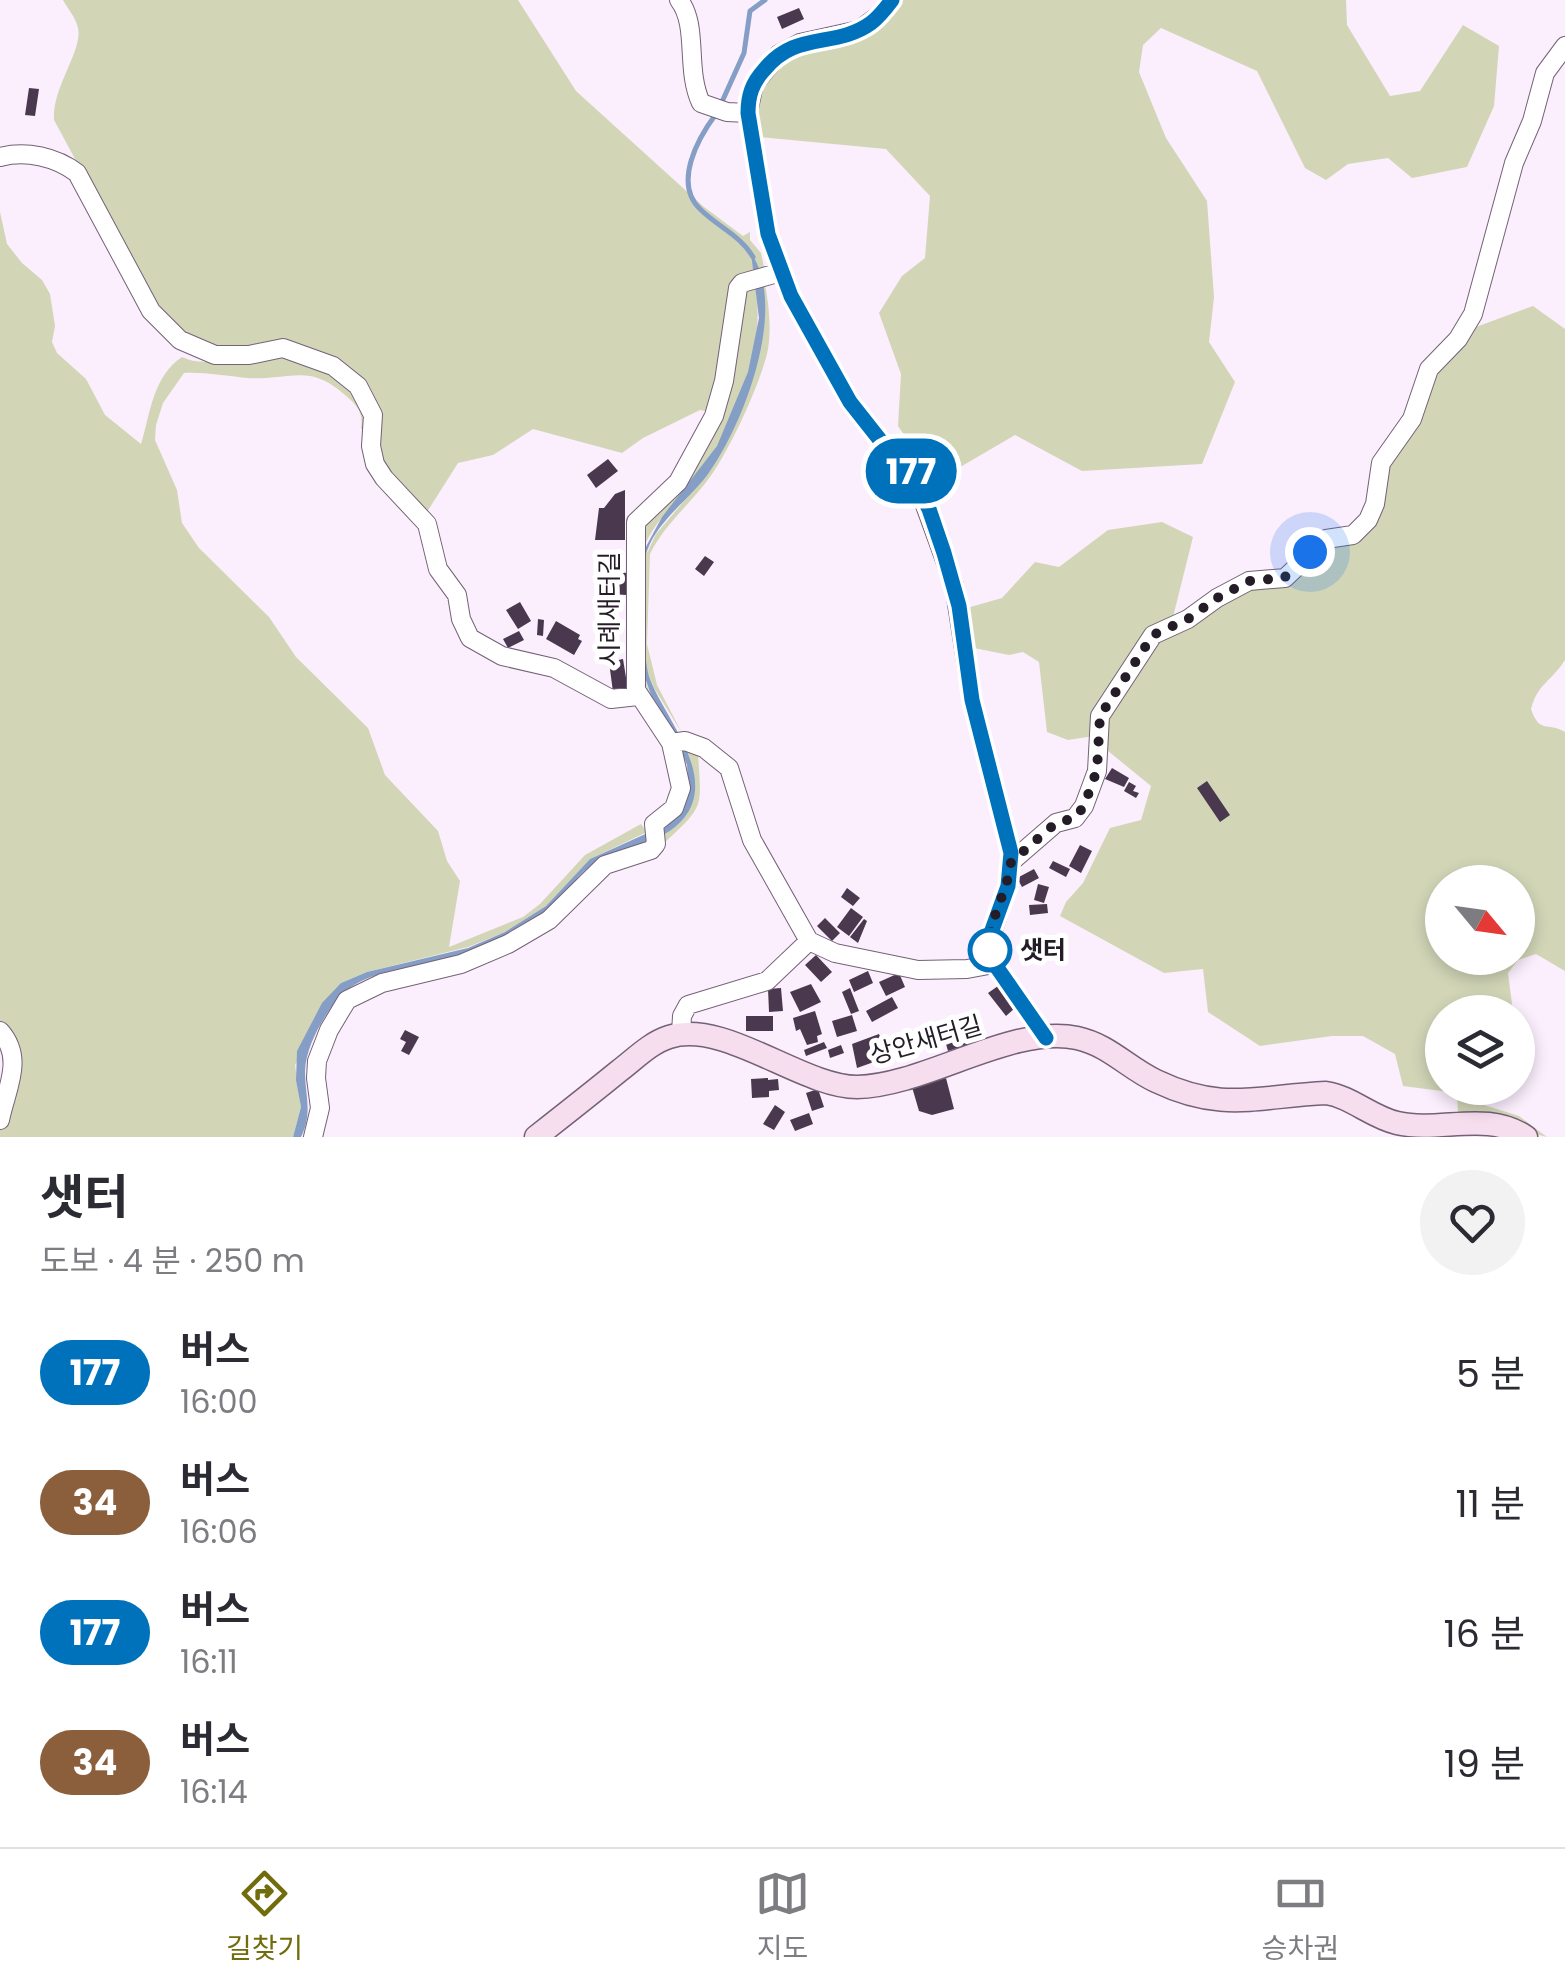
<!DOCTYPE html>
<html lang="ko">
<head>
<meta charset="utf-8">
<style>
	:root { --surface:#fff; --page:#f2f2f3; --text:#2b2b33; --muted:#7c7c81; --line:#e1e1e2; --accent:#726d0c }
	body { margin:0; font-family:Poppins,"Noto Sans KR",sans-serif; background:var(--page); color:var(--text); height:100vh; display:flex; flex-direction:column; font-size:38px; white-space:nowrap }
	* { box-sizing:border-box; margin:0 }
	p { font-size:32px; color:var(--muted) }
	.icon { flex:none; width:55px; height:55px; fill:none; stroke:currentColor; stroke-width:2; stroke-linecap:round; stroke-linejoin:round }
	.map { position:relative; height:1137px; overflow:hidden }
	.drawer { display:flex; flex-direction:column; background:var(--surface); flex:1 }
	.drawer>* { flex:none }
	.badge { padding:0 20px; border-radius:32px; font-size:35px; line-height:65px }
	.needle { width:65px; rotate:119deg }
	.tools { position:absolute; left:1425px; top:865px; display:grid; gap:20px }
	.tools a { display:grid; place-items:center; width:110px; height:110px; border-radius:50%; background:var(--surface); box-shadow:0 5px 15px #0003; font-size:50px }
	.you { position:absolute; width:50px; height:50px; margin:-25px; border:8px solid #fff; border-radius:50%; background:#1a73e8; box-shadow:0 0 0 15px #1a73e833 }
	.map>.badge { position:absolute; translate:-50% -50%; box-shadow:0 0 0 5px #fff }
	.round { display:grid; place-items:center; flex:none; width:105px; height:105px; border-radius:52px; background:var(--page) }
	.head { display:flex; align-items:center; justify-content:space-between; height:170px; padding:0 40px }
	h1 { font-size:48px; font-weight:700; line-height:75px }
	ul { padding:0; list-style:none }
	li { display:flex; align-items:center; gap:30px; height:130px; padding:0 40px }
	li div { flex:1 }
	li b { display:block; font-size:38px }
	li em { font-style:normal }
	li .badge { min-width:110px; font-weight:700; text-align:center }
	.dock { display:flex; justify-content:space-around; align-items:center; height:140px; border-top:2px solid var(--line); background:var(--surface); font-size:28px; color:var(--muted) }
	.dock a { display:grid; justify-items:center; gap:5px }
	.dock .active { color:var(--accent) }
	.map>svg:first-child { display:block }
	.green { fill:#d2d6b7; fill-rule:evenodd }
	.water { fill:#859ec6 }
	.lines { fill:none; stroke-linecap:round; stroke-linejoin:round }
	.stream { stroke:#859ec6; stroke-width:5 }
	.building { fill:#4a394e }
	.street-casing { stroke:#746177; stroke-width:20 }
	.secondary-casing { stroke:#746177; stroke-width:25 }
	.street { stroke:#fff; stroke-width:18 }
	.secondary { stroke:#f6deef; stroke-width:22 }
	.line-casing { stroke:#fff; stroke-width:22 }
	.line { stroke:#0072bc; stroke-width:15 }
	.walk { stroke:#241c26; stroke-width:10; stroke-dasharray:0 18 }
	.stop-dot { fill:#fff; stroke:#0072bc; stroke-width:5 }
	.labels { text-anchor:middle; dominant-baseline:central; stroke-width:10; stroke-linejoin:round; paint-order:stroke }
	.street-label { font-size:25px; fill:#241c26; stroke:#fff }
	.stop-label { font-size:25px; font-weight:bold; fill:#241c26; stroke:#fff; text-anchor:start }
</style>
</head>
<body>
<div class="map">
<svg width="1565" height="1137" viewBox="0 0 1565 1137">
	<rect width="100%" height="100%" fill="#fbeefd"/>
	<path class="green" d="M63,0H518L576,91L704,207L743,236L750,232V240L761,253L765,272L751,277L710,412L700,410L643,438L622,453L533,429L493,455L458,463L427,512L382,466L377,423L325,359L209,349L161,318L54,120C52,87 83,51 78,28C76,18 68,9 63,0Z
		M900,0H1346L1347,25L1390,96L1420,91L1463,25L1499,46L1494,106L1467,167L1412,178L1388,158L1348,164L1326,180L1305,168L1257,71L1161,28L1143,45L1139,72L1166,138L1207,201L1214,297L1209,342L1235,382L1202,464L1082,471L1015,435L962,466L912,446L898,426L901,374L879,313L902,276L925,258L930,196L886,149L759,137C756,122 754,104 760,90C777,50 862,19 900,0Z
		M0,212L7,244L22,263L42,280L50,294L55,326L52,342L57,353L86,379L105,415L141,444C150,414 153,376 182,357C210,371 246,350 275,351C311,352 338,378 363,399L367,435L361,428C364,413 356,404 345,395C308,362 290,381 247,378C226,376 205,372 184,373L163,403L156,425L155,440L177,490L182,523L199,548L269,617L296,657L368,728L385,775L438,831L447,861L460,881L449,947L523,917L540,904L585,855L641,824L647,832L590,859L546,906L505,932L468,947L367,972L341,983L295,1065L301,1107L293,1137H0V1106L9,1083L0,1035Z
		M765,284C769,306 772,332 767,354C759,386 731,447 712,474C693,502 665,523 650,554L647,644L657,685L682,733L654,688L646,669V555L656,534L708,473L732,430L765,318L761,285Z
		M755,286C767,343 737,421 704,467C685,494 657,516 644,547C640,560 642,671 647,685C652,702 666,717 674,732L643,692L640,555L645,522L691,468L742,291Z
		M1533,306L1565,329V660C1552,681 1538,683 1531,709C1540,735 1547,721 1565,732V971L1536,954L1518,960L1508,973L1513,1012H1442V1088H1496L1481,1104L1519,1116L1547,1137L1458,1114L1457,1093L1403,1086L1395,1054L1363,1036H1332L1260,1046L1208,1012L1203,969L1164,973L1060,916L1066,902L1083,883L1110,828L1141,820L1151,786L1102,746L1100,728L1144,651L1218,600L1267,582L1320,546L1353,540L1382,472L1427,384L1472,324L1476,327ZM1442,882H1518V958H1442Z
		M1162,522L1193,537L1172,621L1094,736L1068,740L1047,732L1039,662L1023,652L1009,655L969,647L967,608L1002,598L1035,562L1059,567L1108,530Z
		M686,750L698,752C701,809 706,804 663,844V835C696,814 697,786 686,750Z"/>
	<path class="water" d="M751,253C789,308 743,426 708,474C689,500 658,520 647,551C641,570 642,660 650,679C665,719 718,775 684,818C663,844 623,847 596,862C578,873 568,891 554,905C532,927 497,944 468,954C427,969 365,964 335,1002C321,1021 306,1047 305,1071C305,1096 313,1113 301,1137H293L301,1107L296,1080L297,1051L322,1003L341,983L367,972L468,948L505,932L546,906L590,859L661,827L683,809L689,792L687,765L674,732L651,695L642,669V554L662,517L717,446L748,372L759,318Z"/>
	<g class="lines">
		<path class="stream" d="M721,104L744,53L750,11L765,0
			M716,114C698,138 673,183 700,209C718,227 740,235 753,257"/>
	</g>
	<path class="building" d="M799,8L804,19L782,29L777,17Z
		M29,88L39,89L35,116L25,115Z
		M608,459L618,471L596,488L587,475Z
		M625,490V540H595L599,508H604L615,494Z
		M705,556L714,562L704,576L695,569Z
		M614,572L628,573L626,595L612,594Z
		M600,599L613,604L610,611L597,606Z
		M520,602L531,621L518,629L506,610Z
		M538,619L544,620L543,636L537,635Z
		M556,621L580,635L578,639L582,641L574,655L546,639Z
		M519,631L524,640L508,648L503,639Z
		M623,659L628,690L613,692L609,662Z
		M1112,768L1129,778L1124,787L1105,779Z
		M1207,781L1230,815L1220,822L1197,788Z
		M1129,782L1136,786L1133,791L1139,793L1136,798L1124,791Z
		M1080,845L1092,851L1081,873L1069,866Z
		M1053,861L1070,869L1066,877L1049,868Z
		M1034,869L1039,878L1022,887L1017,878Z
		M1038,884L1049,887L1044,903L1034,900Z
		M847,888L860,898L853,906L841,897Z
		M1047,904L1048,913L1030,915L1029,905Z
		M851,908L863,917L849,936L837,927Z
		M825,918L840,933L832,941L817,926Z
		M864,919L867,921L858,943L850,937Z
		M816,955L832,972L821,982L805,965Z
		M868,971L873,983L854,992L849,980Z
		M899,973L905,987L886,996L879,982Z
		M811,984L821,1002L800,1012L790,992Z
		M998,986L1015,1008L1006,1016L988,993Z
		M781,988L783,1011L769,1012L768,989Z
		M850,988L859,1011L851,1014L842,992Z
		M892,997L898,1008L872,1022L866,1011Z
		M815,1011L822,1034L817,1036L818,1042L807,1045L800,1029L796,1031L793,1018Z
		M852,1015L857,1031L837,1037L832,1021Z
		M746,1016H773V1031H746Z
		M977,1026L982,1040L948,1051L942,1030L951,1027L953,1034Z
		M405,1030L419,1037L409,1055L401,1051L406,1042L400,1039Z
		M879,1034L888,1057L857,1068L852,1044Z
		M824,1042L827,1048L806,1056L804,1050Z
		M841,1045L844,1053L830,1058L828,1050Z
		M768,1078V1080L778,1079L779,1090L769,1091V1097L752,1098L751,1079Z
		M946,1078L954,1109L932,1115L919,1111L912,1087Z
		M818,1089L824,1107L812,1111L806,1093Z
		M775,1105L785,1112L774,1130L763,1124Z
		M809,1113L813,1124L795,1131L790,1120Z"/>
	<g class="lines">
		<g class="street-casing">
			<path id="street" d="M679,0C699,26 685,69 701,103L727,112L748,113
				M892,0L882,13L859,30L800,43L779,54L754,84L748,113L768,234L791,296L850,403L880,440L907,463L915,478L954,585L972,700L1011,853L1008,886L989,942L994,964L1046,1038
				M0,157C26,150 56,157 77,173L151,311L180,340L215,355H249L283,348L333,366L358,386L373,415L371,446L375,464L384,478L427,524L438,569L457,595L461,619L470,638L502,656L554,668L611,699L638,696
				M671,743L685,741L704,748L729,768L752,840L809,941L835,953L918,970L967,969L994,964
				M1011,862L1056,823L1075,818L1084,806L1097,771L1100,716L1153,635L1188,619L1217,598L1249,581L1285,578L1326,539L1353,535L1368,520L1375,504L1381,463L1412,419L1429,369L1458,339L1473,314L1514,163L1532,121L1545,73L1565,46
				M0,1031C25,1059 6,1089 0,1120
				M681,1034L682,1016L688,1005L767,981L809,941
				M313,1137L320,1108L316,1078L317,1061L329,1030L347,1000L382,983L461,964L508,944L549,920L605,865L651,850L656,844L654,824L674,808L681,788L671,743L636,690V522L678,482L714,416L724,381L738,288L742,283L781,272"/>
		</g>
		<g class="secondary-casing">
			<path id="secondary" d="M536,1137C564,1115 592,1093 619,1071C635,1059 650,1043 669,1037C724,1019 802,1087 857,1087C925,1086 1012,1024 1077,1038C1109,1045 1128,1068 1156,1081C1223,1113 1257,1096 1326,1093C1352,1097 1371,1117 1397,1123C1441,1133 1486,1110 1526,1137"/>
		</g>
		<use href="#street" class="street"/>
		<use href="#secondary" class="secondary"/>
	</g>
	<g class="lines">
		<g class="line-casing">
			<path id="line" d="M892,0C886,8 879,17 871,23C835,49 796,30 764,70C752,83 748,96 748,113L768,234L791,296L850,402L880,440L906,464L929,509L944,553L959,606L972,700L1011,853L1008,886L992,930L990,950L998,969L1046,1038"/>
		</g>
		<use href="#line" class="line"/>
		<path class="walk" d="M990,950C987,921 1008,892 1011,862L1056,823L1075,818L1084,806L1097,770L1100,716L1153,635L1188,619L1217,598L1249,581L1284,578L1310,552"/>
	</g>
	<circle class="stop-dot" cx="990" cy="950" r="20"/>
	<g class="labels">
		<g class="street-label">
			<text transform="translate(609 609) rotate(-90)">시례새터길</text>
			<text transform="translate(926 1040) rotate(-16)">상안새터길</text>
		</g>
		<g class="stop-label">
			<text x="1020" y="950">샛터</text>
		</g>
	</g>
</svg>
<div class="tools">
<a><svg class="needle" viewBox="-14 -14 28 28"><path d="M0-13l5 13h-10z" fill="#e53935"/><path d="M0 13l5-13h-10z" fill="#7c7c81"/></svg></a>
<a><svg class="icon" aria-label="layers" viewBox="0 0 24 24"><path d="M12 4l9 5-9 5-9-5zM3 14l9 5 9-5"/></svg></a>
</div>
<div class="you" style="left:1310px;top:552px"></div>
<b class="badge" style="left:911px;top:471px;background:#0072bc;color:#fff">177</b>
</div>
<section class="drawer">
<div class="head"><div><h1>샛터</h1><p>도보 · 4 분 · 250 m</p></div><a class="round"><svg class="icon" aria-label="heart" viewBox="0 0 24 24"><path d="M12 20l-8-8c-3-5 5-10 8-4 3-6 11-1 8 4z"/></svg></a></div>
<ul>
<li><span class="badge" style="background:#0072bc;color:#fff">177</span><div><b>버스</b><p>16:00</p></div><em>5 분</em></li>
<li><span class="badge" style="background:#8b5e3c;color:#fff">34</span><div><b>버스</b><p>16:06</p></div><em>11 분</em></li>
<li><span class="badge" style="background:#0072bc;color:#fff">177</span><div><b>버스</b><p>16:11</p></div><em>16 분</em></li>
<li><span class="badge" style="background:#8b5e3c;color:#fff">34</span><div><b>버스</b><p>16:14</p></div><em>19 분</em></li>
</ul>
</section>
<nav class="dock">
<a class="active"><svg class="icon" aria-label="directions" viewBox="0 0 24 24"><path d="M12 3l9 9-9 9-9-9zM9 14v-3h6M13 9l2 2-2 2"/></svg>길찾기</a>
<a><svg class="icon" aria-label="map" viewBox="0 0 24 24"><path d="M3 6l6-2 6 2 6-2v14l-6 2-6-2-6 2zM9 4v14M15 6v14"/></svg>지도</a>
<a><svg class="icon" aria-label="tickets" viewBox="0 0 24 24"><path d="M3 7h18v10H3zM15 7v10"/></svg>승차권</a>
</nav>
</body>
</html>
